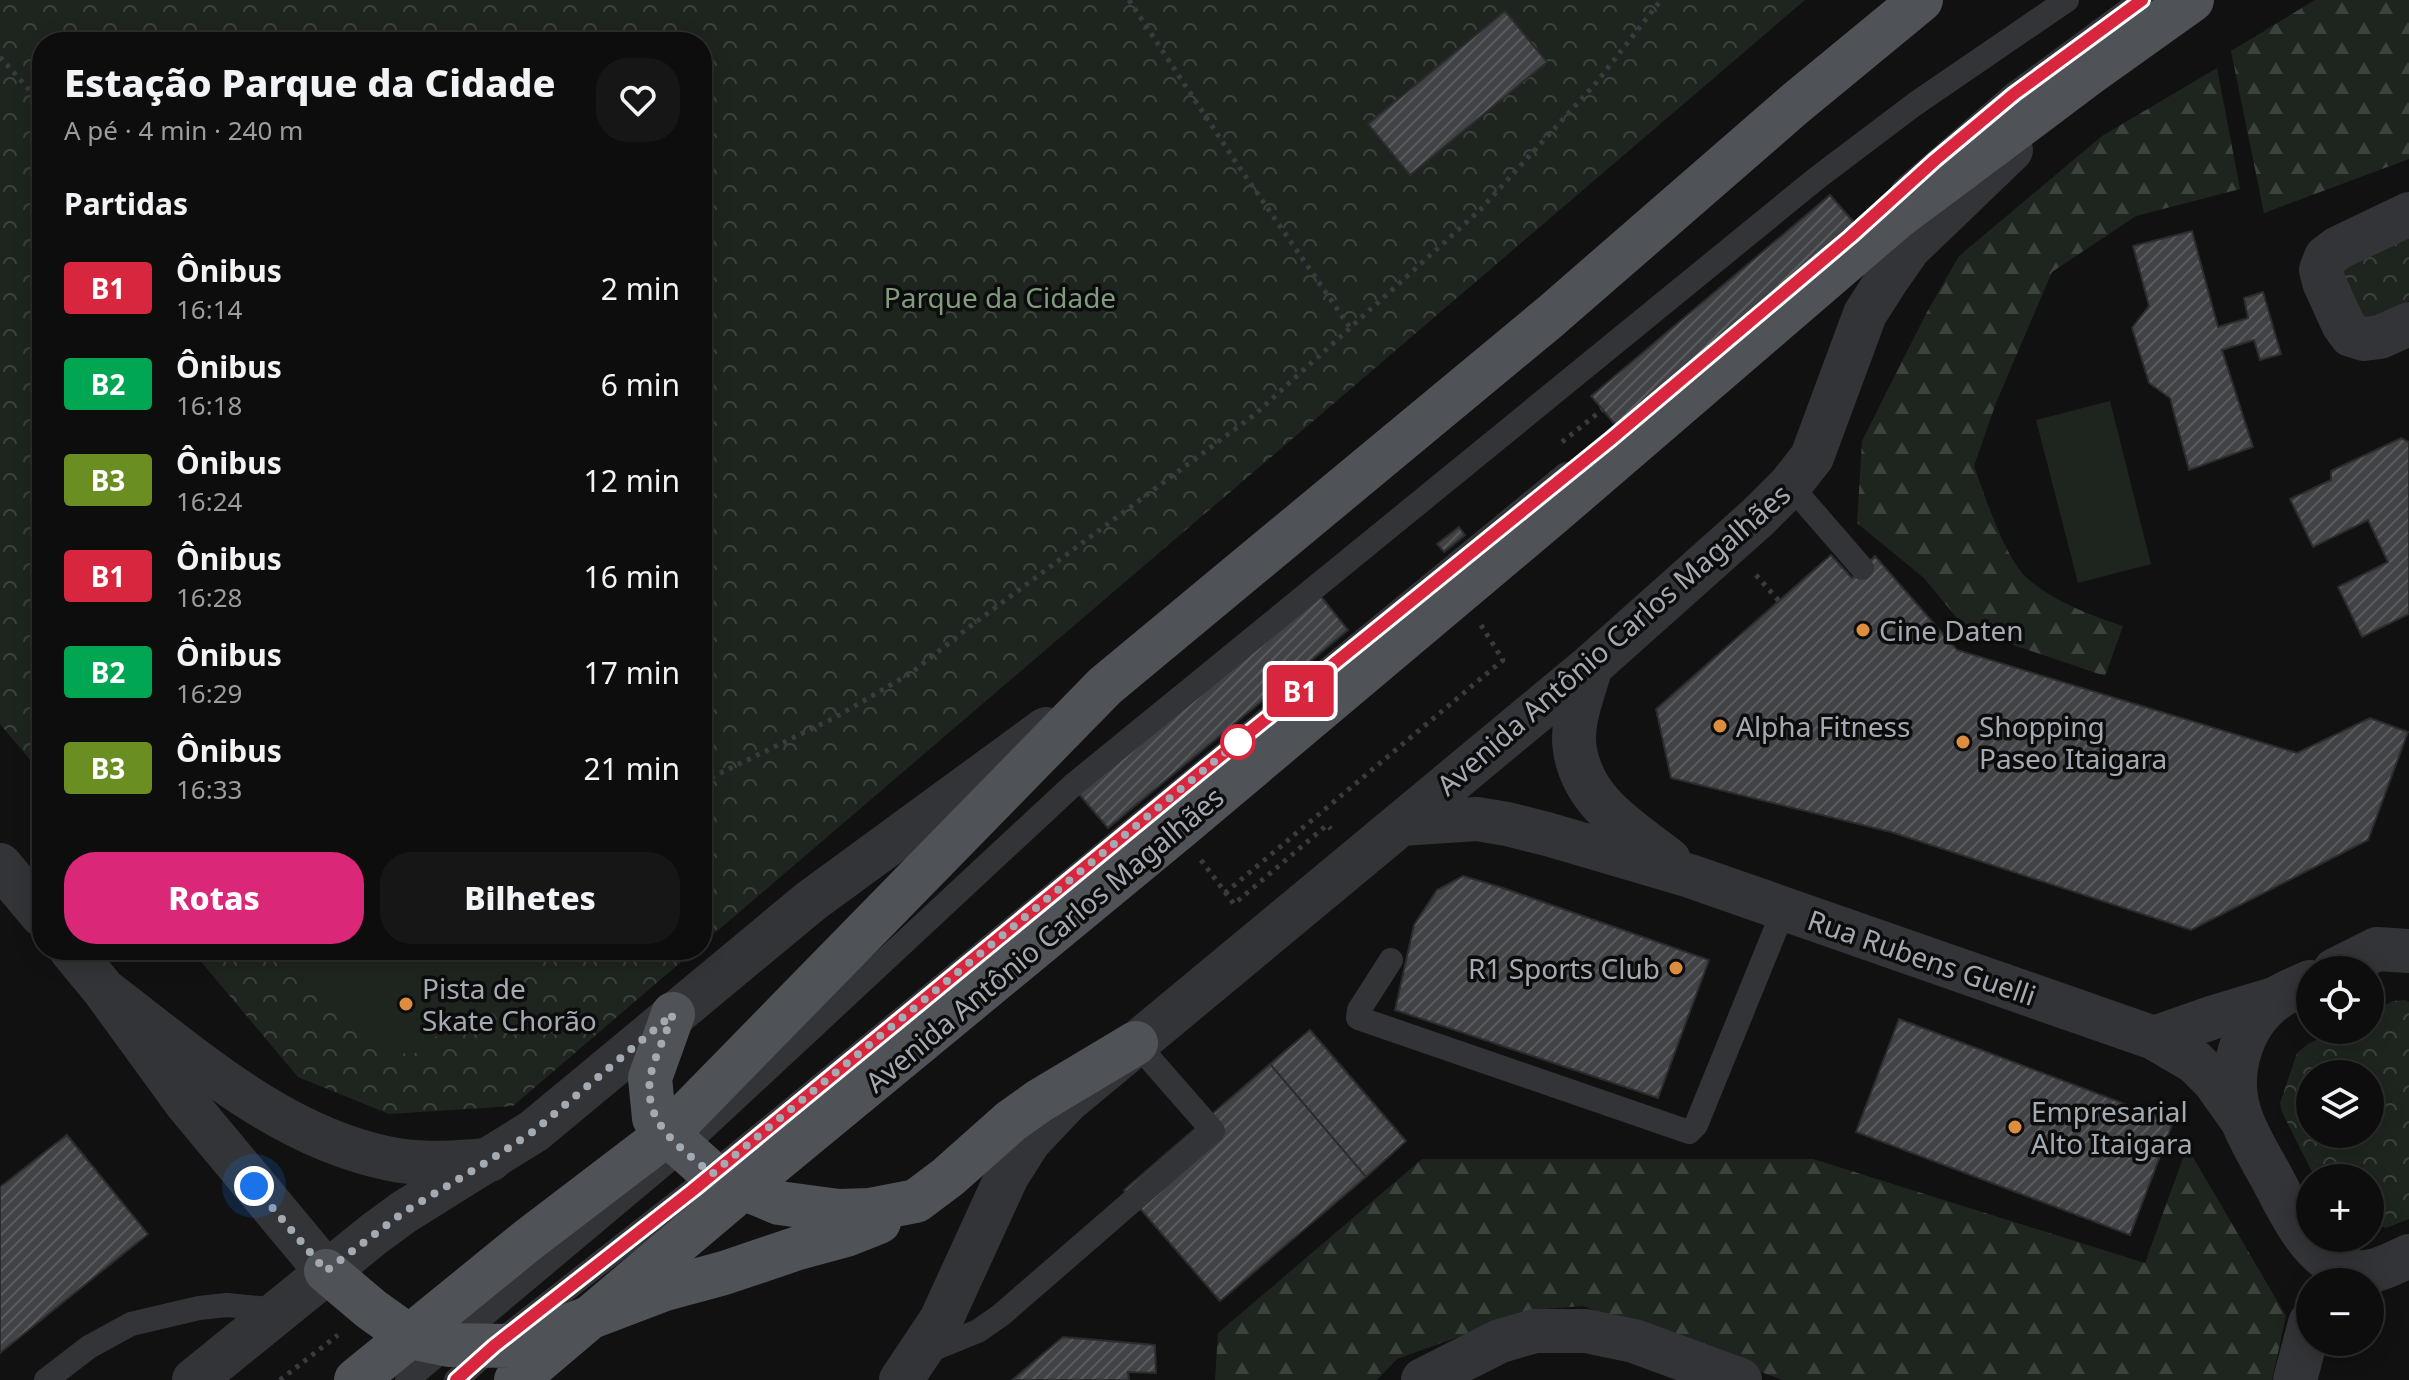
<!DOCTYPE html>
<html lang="pt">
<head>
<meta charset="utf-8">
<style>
	:root { --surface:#0d0d0e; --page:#161617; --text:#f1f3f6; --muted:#9a9c9e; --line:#2d2d2e; --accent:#db2777 }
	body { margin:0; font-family:"Noto Sans",sans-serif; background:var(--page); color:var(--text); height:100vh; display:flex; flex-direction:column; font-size:30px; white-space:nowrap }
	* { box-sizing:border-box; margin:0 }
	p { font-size:26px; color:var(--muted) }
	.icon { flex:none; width:44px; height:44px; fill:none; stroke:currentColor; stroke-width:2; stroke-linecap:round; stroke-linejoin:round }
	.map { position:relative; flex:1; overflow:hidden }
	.panel { position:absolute; left:32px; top:32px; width:680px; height:928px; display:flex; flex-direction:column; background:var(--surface); border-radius:32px; box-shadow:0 4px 20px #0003,0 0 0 2px var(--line) }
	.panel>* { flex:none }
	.badge { padding:0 16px; border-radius:6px; font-size:28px; line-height:52px }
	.tools { position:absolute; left:2296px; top:956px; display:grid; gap:16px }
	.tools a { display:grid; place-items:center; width:88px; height:88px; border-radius:50%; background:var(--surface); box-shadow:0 4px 20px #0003,0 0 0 2px var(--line); font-size:40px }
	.you { position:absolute; width:40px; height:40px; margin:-20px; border:6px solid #fff; border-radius:50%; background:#1a73e8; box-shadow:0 0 0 12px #1a73e833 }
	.map>.badge { position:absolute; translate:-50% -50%; box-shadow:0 0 0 4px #fff }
	h2 { padding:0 32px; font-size:30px; line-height:72px }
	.round { display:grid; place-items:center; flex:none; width:84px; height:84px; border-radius:32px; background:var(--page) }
	.overview { display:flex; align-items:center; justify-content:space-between; height:136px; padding:0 32px }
	h1 { font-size:38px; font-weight:800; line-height:60px }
	.primary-button { display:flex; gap:16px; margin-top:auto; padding:16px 32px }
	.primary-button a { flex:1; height:92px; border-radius:32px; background:var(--accent); color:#fff; font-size:32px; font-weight:800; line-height:92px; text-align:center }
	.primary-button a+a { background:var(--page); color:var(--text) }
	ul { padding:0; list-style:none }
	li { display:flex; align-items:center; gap:24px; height:96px; padding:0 32px }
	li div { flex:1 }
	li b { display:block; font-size:30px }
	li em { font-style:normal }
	li .badge { min-width:88px; font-weight:700; text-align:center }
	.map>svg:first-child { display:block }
	.forest { fill:url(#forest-firs) }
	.park { fill:url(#park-crowns); fill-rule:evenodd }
	.garden { fill:#1e251e }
	.building { fill:url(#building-hatch); stroke:#2b2c2e; stroke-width:2 }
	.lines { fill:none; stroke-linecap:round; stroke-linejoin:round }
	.path { stroke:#393b3e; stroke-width:5; stroke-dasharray:4 6; stroke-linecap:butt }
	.service { stroke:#333437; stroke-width:24 }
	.minor { stroke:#333437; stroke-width:44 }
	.tertiary { stroke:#333437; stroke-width:44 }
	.primary { stroke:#4f5256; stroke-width:44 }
	.line-casing { stroke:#fff; stroke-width:18 }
	.line { stroke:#d7263d; stroke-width:12 }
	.walk { stroke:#a4aab2; stroke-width:8; stroke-dasharray:0 14.4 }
	.poi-dot { fill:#dd8d3e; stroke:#0c0c0d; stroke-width:3 }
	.stop-dot { fill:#fff; stroke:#d7263d; stroke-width:4 }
	.labels { text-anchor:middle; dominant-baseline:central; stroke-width:7; stroke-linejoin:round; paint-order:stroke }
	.park-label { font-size:28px; fill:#809b7d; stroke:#0c0c0d }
	.poi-label { font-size:28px; fill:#a4aab2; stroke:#0c0c0d; text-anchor:start }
	.street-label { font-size:28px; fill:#a4aab2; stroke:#0c0c0d }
</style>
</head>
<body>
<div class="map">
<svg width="2409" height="1380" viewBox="0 0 2409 1380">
	<defs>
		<pattern id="forest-firs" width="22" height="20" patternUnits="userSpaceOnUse" patternTransform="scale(2)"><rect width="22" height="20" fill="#1e251e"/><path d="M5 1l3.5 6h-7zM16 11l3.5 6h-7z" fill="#3c423c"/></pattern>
		<pattern id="park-crowns" width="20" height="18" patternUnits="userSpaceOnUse" patternTransform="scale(2)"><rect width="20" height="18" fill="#1e251e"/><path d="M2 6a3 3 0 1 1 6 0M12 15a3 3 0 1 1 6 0" fill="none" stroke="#3c423c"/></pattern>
		<pattern id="building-hatch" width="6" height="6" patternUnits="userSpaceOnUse" patternTransform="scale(2)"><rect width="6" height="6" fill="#404245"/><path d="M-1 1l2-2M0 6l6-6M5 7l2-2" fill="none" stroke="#595b5d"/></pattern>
	</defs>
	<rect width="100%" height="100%" fill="#111112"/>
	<path class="forest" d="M2315,0H2409V159L2264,213L2231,51Z
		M2217,68L2240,189L2136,216L2052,272L1996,403L1974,466C1985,496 2005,559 2028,579C2055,602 2089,615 2123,626L2105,676L1966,629L1924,578L1857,523L1862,441L1927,312L1959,256L2102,136Z
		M2187,1147L2286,1316L2272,1380H1783L1583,1306L1533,1310L1397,1359L1377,1380H1215L1218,1333L1422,1159H1813L2145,1263Z"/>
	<path class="park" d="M0,0H1805L702,944V42H42V774L0,724Z
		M2409,227V301L2373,318L2360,316L2338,274Z
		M191,950H695L513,1106L389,1114L298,1077Z
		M2405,1000L2409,1002V1219L2386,1228L2370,1223V1178H2315L2282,1112L2280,1103L2297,1053L2308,1044L2336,1030H2370V1013L2393,1001ZM2370,1074V1134H2310V1074Z"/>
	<path class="garden" d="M2110,401L2151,564L2078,583L2036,420Z
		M259,950H546L410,1057Z"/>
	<path class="building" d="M1505,11L1547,62L1410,175L1368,124Z
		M1830,195L1858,227L1618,428L1591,396Z
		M2192,231L2218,327L2248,318L2244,298L2263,292L2281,354L2260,360L2254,340L2222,350L2253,447L2189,470L2170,398L2149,383L2132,328L2149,306L2133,246Z
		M2401,438L2409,442V614L2362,637L2338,587L2388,562L2368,520L2313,547L2290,499L2331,480V471Z
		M1459,527L1465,535L1444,552L1437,544Z
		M1831,555L1852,578L1875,556L1957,650L2297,753L2370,718L2408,732L2368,840L2191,930L1891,832L1671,778L1656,709Z
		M1319,594L1348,630L1108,828L1078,793Z
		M1463,876L1500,887L1709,960L1658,1098L1395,1010L1414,925L1437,890Z
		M1899,1019L2173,1122L2130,1235L1856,1132Z
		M1310,1030L1406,1141L1366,1177L1270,1064Z
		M1270,1064L1366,1177L1220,1301L1124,1190Z
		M67,1135L148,1234L0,1353V1187Z
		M1063,1337L1155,1345L1156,1373L1128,1372L1129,1380H1012Z"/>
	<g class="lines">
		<path class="path" d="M1129,0L1233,158L1351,329
			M0,57L42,104
			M1562,442L1602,410
			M1756,575L1779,601
			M702,782L836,717L911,673L972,625L1254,415L1480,210L1596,83L1661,0
			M1201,860L1234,904L1327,825L1331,829
			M1225,893L1503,660L1481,625
			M280,1380L338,1335"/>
		<path class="service" d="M1903,190L2014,94L2142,0
			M1790,485L1862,568
			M1391,960L1359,1010L1358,1018L1689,1132L1696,1125L1784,909
			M924,1353L978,1331L1001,1315L1213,1131L1136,1043
			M46,1380L89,1347L131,1324L199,1308L227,1305L279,1310
			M407,1380L682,1149L1073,785L1817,178L1915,104L2067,0
			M456,1380L494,1346L693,1190L1566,474"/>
		<path class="minor" d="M2409,214L2338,248L2326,257L2321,270L2324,282L2343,324L2351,335L2364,339L2380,337L2409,324
			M0,865L42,915
			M71,950L104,990L187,1104L326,1271
			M2335,970L2377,949L2409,951
			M2310,982C2300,987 2287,991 2277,998C2240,1024 2226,1076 2241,1117C2249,1140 2263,1161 2274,1182C2290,1213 2308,1251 2340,1267C2365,1280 2387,1266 2409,1256
			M104,990C190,1055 277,1135 386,1158C419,1166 456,1162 490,1160
			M1423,1380L1500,1341L1535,1331H1586L1634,1341L1740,1380
			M2295,1380L2310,1323"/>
		<path class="tertiary" d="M1591,666C1584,692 1570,723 1575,750C1583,803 1631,830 1669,860
			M1401,824L1477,819L1507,824L1547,834L1690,876L2154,1038L2195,1062L2214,1081L2241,1119
			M2154,1038L2214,1017L2277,998
			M194,1380L374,1234L404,1212L534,1131L811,901L1046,729
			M901,1380L941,1320L1007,1176L1030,1140L1067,1101L1591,666L1758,517L1790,485L1812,457L1865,314L1886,281L1909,248L2011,150"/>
		<path class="primary" d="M673,1014L650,1078L654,1118L667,1134L712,1174L743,1188L779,1203L839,1211L869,1210L916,1201L948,1177L1011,1121L1039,1101L1136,1043
			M326,1271L371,1309L410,1337L449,1345L515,1346L665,1289L724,1273L798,1248L846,1235L879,1222
			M356,1380L528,1240L667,1134L1105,686L1551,316L1796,103L1921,0
			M516,1380L743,1188L1178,829L1551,515L1895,219L2090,73L2192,0"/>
	</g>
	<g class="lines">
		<g class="line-casing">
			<path id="line" d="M456,1380L494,1346L693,1190L1203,770L1611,439L1850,237L1935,160L2014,94L2142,0"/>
		</g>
		<use href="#line" class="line"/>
		<path class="walk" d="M254,1186L326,1271L404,1212L490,1160L534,1131L673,1014C667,1032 652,1062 650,1079C644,1125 681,1148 712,1174L1238,742"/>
	</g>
	<g class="poi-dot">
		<circle cx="1863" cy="630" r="8"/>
		<circle cx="1720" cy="726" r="8"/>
		<circle cx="1963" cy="742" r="8"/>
		<circle cx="1676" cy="968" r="8"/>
		<circle cx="406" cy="1004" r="8"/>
		<circle cx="2015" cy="1127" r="8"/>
	</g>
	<circle class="stop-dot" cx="1238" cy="742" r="16"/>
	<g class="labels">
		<g class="park-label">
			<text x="1000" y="297">Parque da Cidade</text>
		</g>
		<g class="poi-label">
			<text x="1879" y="630">Cine Daten</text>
			<text x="1736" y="726">Alpha Fitness</text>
			<text x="1979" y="726">Shopping<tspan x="1979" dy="32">Paseo Itaigara</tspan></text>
			<text x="1660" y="968" text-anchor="end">R1 Sports Club</text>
			<text x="422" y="988">Pista de<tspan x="422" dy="32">Skate Chorão</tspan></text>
			<text x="2031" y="1111">Empresarial<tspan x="2031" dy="32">Alto Itaigara</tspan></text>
		</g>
		<g class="street-label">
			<text transform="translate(1613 639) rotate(-41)">Avenida Antônio Carlos Magalhães</text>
			<text transform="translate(1044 939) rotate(-40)">Avenida Antônio Carlos Magalhães</text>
			<text transform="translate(1922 957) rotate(19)">Rua Rubens Guelli</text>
		</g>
	</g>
</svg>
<div class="tools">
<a><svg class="icon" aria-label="locate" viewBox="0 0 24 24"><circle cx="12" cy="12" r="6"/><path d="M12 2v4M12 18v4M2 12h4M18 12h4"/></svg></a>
<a><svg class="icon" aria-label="layers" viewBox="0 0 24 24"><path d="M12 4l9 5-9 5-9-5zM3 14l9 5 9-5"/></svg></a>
<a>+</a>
<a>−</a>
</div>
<div class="you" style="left:254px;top:1186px"></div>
<b class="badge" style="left:1300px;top:691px;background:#d7263d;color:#fff">B1</b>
<section class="panel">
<div class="overview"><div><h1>Estação Parque da Cidade</h1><p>A pé · 4 min · 240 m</p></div><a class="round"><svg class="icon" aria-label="heart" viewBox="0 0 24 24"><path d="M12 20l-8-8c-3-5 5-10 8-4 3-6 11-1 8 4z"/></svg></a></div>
<h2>Partidas</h2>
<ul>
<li><span class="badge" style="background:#d7263d;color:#fff">B1</span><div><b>Ônibus</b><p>16:14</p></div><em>2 min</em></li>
<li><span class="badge" style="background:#00a651;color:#fff">B2</span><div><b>Ônibus</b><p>16:18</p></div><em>6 min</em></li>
<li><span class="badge" style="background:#6b8e23;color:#fff">B3</span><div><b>Ônibus</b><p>16:24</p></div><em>12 min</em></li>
<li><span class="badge" style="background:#d7263d;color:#fff">B1</span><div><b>Ônibus</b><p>16:28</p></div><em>16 min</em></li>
<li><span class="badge" style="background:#00a651;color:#fff">B2</span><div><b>Ônibus</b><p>16:29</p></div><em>17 min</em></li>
<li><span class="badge" style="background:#6b8e23;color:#fff">B3</span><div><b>Ônibus</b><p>16:33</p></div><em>21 min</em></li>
</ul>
<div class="primary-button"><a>Rotas</a><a>Bilhetes</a></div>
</section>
</div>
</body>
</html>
